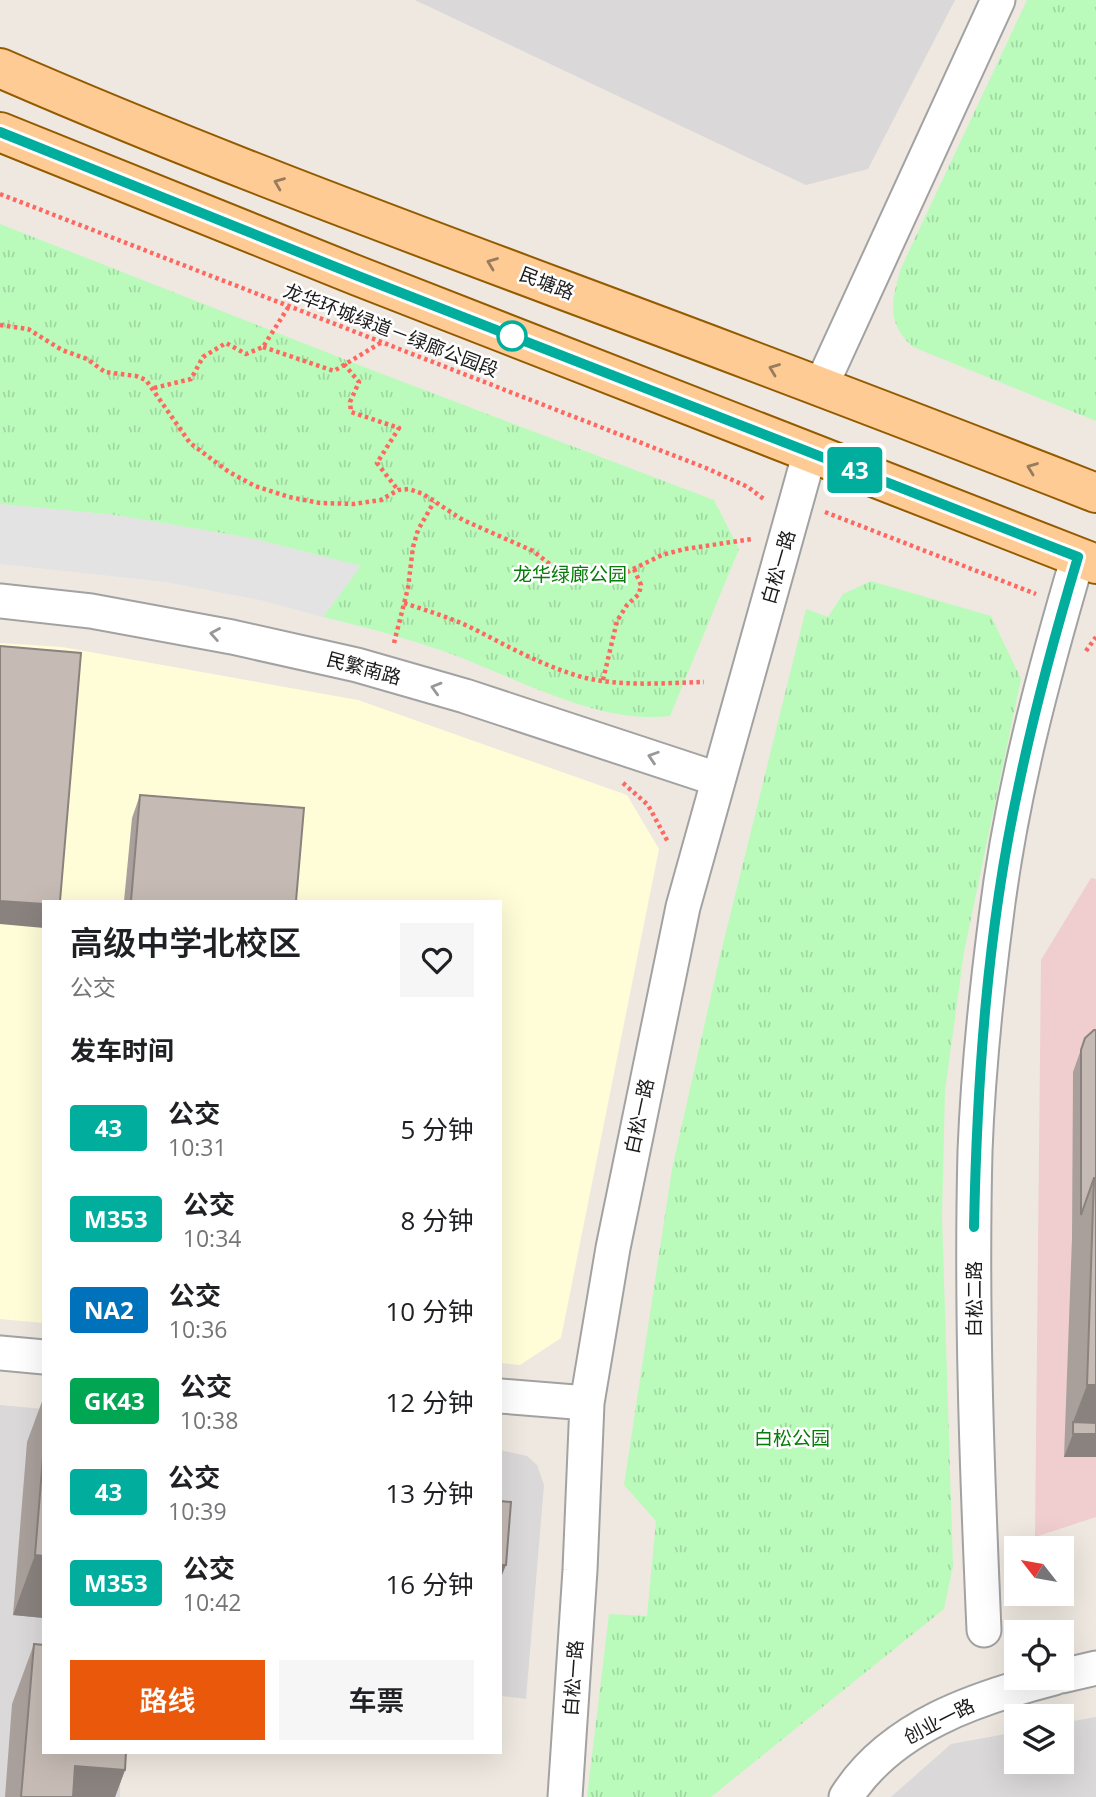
<!DOCTYPE html>
<html lang="zh">
<head>
<meta charset="utf-8">
<style>
	:root { --surface:#fff; --page:#f6f6f6; --text:#202124; --muted:#757577; --accent:#ea580c }
	body { margin:0; font-family:"Open Sans","Noto Sans SC",sans-serif; background:var(--page); color:var(--text); height:100vh; display:flex; flex-direction:column; font-size:26px; white-space:nowrap }
	* { box-sizing:border-box; margin:0 }
	p { font-size:23px; color:var(--muted) }
	.icon { flex:none; width:38px; height:38px; fill:none; stroke:currentColor; stroke-width:2; stroke-linecap:round; stroke-linejoin:round }
	.map { position:relative; flex:1; overflow:hidden }
	.details { position:absolute; left:42px; top:900px; width:460px; height:854px; display:flex; flex-direction:column; background:var(--surface); border-radius:0px; box-shadow:0 7px 28px #0002 }
	.details>* { flex:none }
	.badge { padding:0 14px; border-radius:5px; font-size:24px; line-height:46px }
	.needle { width:46px; rotate:301deg }
	.tools { position:absolute; left:1004px; top:1536px; display:grid; gap:14px }
	.tools a { display:grid; place-items:center; width:70px; height:70px; border-radius:0px; background:var(--surface); box-shadow:0 7px 28px #0002; font-size:35px }
	.map>.badge { position:absolute; translate:-50% -50%; box-shadow:0 0 0 4px #fff }
	h2 { padding:0 28px; font-size:26px; line-height:63px }
	.round { display:grid; place-items:center; flex:none; width:74px; height:74px; border-radius:0px; background:var(--page) }
	.headline { display:flex; align-items:center; justify-content:space-between; height:119px; padding:0 28px }
	h1 { font-size:33px; font-weight:600; line-height:52px }
	.primary-button { display:flex; gap:14px; margin-top:auto; padding:14px 28px }
	.primary-button a { flex:1; height:80px; border-radius:0px; background:var(--accent); color:#fff; font-size:28px; font-weight:600; line-height:80px; text-align:center }
	.primary-button a+a { background:var(--page); color:var(--text) }
	ul { padding:0; list-style:none }
	li { display:flex; align-items:center; gap:21px; height:91px; padding:0 28px }
	li div { flex:1 }
	li b { display:block; font-size:26px }
	li em { font-style:normal }
	li .badge { min-width:77px; font-weight:700; text-align:center }
	.map>svg:first-child { display:block }
	.residential { fill:#dad8d8 }
	.commercial { fill:#f0cecf }
	.education { fill:#fffdd8 }
	.park { fill:url(#park-tufts) }
	.parking { fill:#e3e3e3 }
	.lines { fill:none; stroke-linecap:round; stroke-linejoin:round }
	.minor-casing { stroke:#a2a2a2; stroke-width:37 }
	.major-casing { stroke:#935a00; stroke-width:42 }
	.path { stroke:#ff6860; stroke-width:4.5; stroke-dasharray:3.5 3.5; stroke-linecap:butt }
	.minor { stroke:#fff; stroke-width:33 }
	.major { stroke:#ffcb94; stroke-width:38 }
	.wall { fill:#a9a09b }
	.shaded-wall { fill:#8a827e }
	.building { fill:#c5bab4; stroke:#8a827e; stroke-width:2 }
	.oneway { stroke:#987c5e }
	.oneway2 { stroke:#989898 }
	.line-casing { stroke:#fff; stroke-width:16 }
	.line { stroke:#01ad9c; stroke-width:10 }
	.stop-dot { fill:#fff; stroke:#01ad9c; stroke-width:3.5 }
	.labels { text-anchor:middle; dominant-baseline:central; stroke-width:5; stroke-linejoin:round; paint-order:stroke }
	.street-label { font-size:19px; fill:#1b1b1b; stroke:#fff }
	.park-label { font-size:19px; fill:#077c0a; stroke:#fff }
</style>
</head>
<body>
<div class="map">
<svg width="1096" height="1797" viewBox="0 0 1096 1797">
	<defs>
		<pattern id="park-tufts" width="24" height="20" patternUnits="userSpaceOnUse" patternTransform="scale(1.75)"><rect width="24" height="20" fill="#bafbbb"/><path d="M3 7l-1-3M5 7V3M7 7l1-3M15 17l-1-3M17 17v-4M19 17l1-3" fill="none" stroke="#9fd7a0"/></pattern>
	</defs>
	<rect width="100%" height="100%" fill="#eee8e0"/>
	<path class="residential" d="M415,0H955L868,169L806,185Z
		M0,1405L44,1409V1752H121L120,1797H0Z
		M500,1450L527,1456L537,1465L544,1485L526,1699L501,1696Z
		M1096,1717V1797H891L951,1744L1017,1732V1762H1062V1723Z"/>
	<path class="commercial" d="M1091,878L1096,879V1517L1035,1537L1041,960Z"/>
	<path class="education" d="M0,643L62,647L358,700L627,795L659,849L561,1338L520,1365L501,1363L500,901H44V1323L0,1319Z"/>
	<path class="park" d="M1027,0H1096V421L913,347C885,322 892,300 901,268Z
		M0,224L377,372L714,500L739,549L670,716C598,725 513,676 446,652C406,638 365,627 323,617L360,566L250,538L115,515L0,504Z
		M871,581L991,616L1021,679L964,952L945,1091L942,1216L953,1566L944,1609L711,1797H587L609,1614L647,1616L656,1521L624,1485L672,1169L720,956L806,609L828,617L843,594Z"/>
	<path class="parking" d="M0,504L115,515L250,538L361,566L323,617L260,600L166,582L0,564Z"/>
	<g class="lines">
		<g class="minor-casing">
			<path id="minor" d="M821,386L998,0
				M0,601L91,611L232,637L357,665L465,696L717,779
				M0,1353L44,1357
				M500,1396L587,1403
				M984,1630C977,1470 971,1311 975,1151C978,1074 986,995 996,918C1011,795 1043,676 1078,557
				M1062,1676L1096,1668
				M565,1797L580,1570L587,1403L613,1248L683,907L810,452
				M846,1797C891,1726 977,1698 1054,1678"/>
		</g>
		<g class="major-casing">
			<path id="major" d="M0,68C186,149 376,220 566,291C743,357 920,424 1096,493
				M0,132L358,276L1096,564"/>
		</g>
		<path class="path" d="M0,194L706,468L748,487L765,500
			M0,325L28,329L62,350L87,359L105,372L136,376L146,380L190,443L229,472L255,486L289,497L320,503L354,504L381,500L398,490L409,489L423,494L463,520L533,551L551,565L570,573L596,578L621,575L662,555L685,549L752,539
			M263,347L334,371L382,342
			M344,364L359,382L350,402L351,412L399,428L377,463L398,490
			M154,388L191,379L203,357L226,343L246,354L263,347L289,306
			M825,512L1036,594
			M404,603C428,611 452,618 474,629C509,647 543,666 582,677C621,687 664,683 704,682
			M394,643L408,588L413,547L418,530L434,502
			M1086,651L1096,637
			M603,680L617,621L627,605L639,594L641,585L634,569
			M623,783L648,805L668,842"/>
		<use href="#minor" class="minor"/>
		<use href="#major" class="major"/>
	</g>
	<path class="wall" d="M140,795L296,901H124L132,818Z
		M1096,1030V1457H1064L1072,1238L1073,1072L1085,1038Z
		M44,1396V1618L13,1615L27,1442Z
		M34,1644L44,1752L125,1770L115,1797H5L12,1704Z"/>
	<path class="shaded-wall" d="M0,901L44,904V928L0,924Z
		M1087,1385H1096V1457H1064L1073,1434V1422Z
		M35,1555L44,1556V1618L13,1615Z
		M500,1565H506L500,1580Z
		M75,1766L125,1770L115,1797H64Z"/>
	<path class="building" d="M0,646L81,653L60,901H44V904L0,901Z
		M140,795L304,808L296,901H131Z
		M1094,1030H1096V1178H1094L1081,1215V1050L1085,1038Z
		M1094,1178H1096V1385H1087Z
		M1073,1422L1096,1423V1434H1073Z
		M44,1445V1556L35,1555Z
		M500,1501L511,1502L506,1565H500Z
		M34,1644L44,1645V1752H126L125,1770L75,1766L73,1797H21Z"/>
	<defs><path id="oneway-chevron" d="M-2-3.5L2.5 0L-2 3.5" fill="none" stroke-width="1.6" stroke-linecap="round" stroke-linejoin="round" transform="scale(1.75)"/></defs>
	<g class="oneway">
		<use href="#oneway-chevron" transform="translate(279 183) rotate(-158)"/>
		<use href="#oneway-chevron" transform="translate(492 263) rotate(-159)"/>
		<use href="#oneway-chevron" transform="translate(774 369) rotate(-159)"/>
		<use href="#oneway-chevron" transform="translate(1032 468) rotate(-159)"/>
	</g>
	<g class="oneway2">
		<use href="#oneway-chevron" transform="translate(215 634) rotate(-170)"/>
		<use href="#oneway-chevron" transform="translate(436 688) rotate(-164)"/>
		<use href="#oneway-chevron" transform="translate(653 757) rotate(-162)"/>
	</g>
	<g class="lines">
		<g class="line-casing">
			<path id="line" d="M0,132L358,276L1078,557C1055,634 1034,711 1018,789C987,932 977,1081 974,1227"/>
		</g>
		<use href="#line" class="line"/>
	</g>
	<circle class="stop-dot" cx="512" cy="336" r="14"/>
	<g class="labels">
		<g class="street-label">
			<text transform="translate(547 283) rotate(21)">民塘路</text>
			<text transform="translate(391 330) rotate(21)">龙华环城绿道－绿廊公园段</text>
			<text transform="translate(778 567) rotate(-74)">白松一路</text>
			<text transform="translate(364 668) rotate(15)">民繁南路</text>
			<text transform="translate(639 1116) rotate(-78)">白松一路</text>
			<text transform="translate(974 1299) rotate(-90)">白松二路</text>
			<text transform="translate(573 1678) rotate(-86)">白松一路</text>
			<text transform="translate(939 1721) rotate(-27)">创业一路</text>
		</g>
		<g class="park-label">
			<text x="570" y="574">龙华绿廊公园</text>
			<text x="792" y="1438">白松公园</text>
		</g>
	</g>
</svg>
<div class="tools">
<a><svg class="needle" viewBox="-14 -14 28 28"><path d="M0-13l5 13h-10z" fill="#e53935"/><path d="M0 13l5-13h-10z" fill="#757577"/></svg></a>
<a><svg class="icon" aria-label="locate" viewBox="0 0 24 24"><circle cx="12" cy="12" r="6"/><path d="M12 2v4M12 18v4M2 12h4M18 12h4"/></svg></a>
<a><svg class="icon" aria-label="layers" viewBox="0 0 24 24"><path d="M12 4l9 5-9 5-9-5zM3 14l9 5 9-5"/></svg></a>
</div>
<b class="badge" style="left:855px;top:470px;background:#01ad9c;color:#fff">43</b>
<section class="details">
<div class="headline"><div><h1>高级中学北校区</h1><p>公交</p></div><a class="round"><svg class="icon" aria-label="heart" viewBox="0 0 24 24"><path d="M12 20l-8-8c-3-5 5-10 8-4 3-6 11-1 8 4z"/></svg></a></div>
<h2>发车时间</h2>
<ul>
<li><span class="badge" style="background:#01ad9c;color:#fff">43</span><div><b>公交</b><p>10:31</p></div><em>5 分钟</em></li>
<li><span class="badge" style="background:#01ad9c;color:#fff">M353</span><div><b>公交</b><p>10:34</p></div><em>8 分钟</em></li>
<li><span class="badge" style="background:#0072bc;color:#fff">NA2</span><div><b>公交</b><p>10:36</p></div><em>10 分钟</em></li>
<li><span class="badge" style="background:#00a651;color:#fff">GK43</span><div><b>公交</b><p>10:38</p></div><em>12 分钟</em></li>
<li><span class="badge" style="background:#01ad9c;color:#fff">43</span><div><b>公交</b><p>10:39</p></div><em>13 分钟</em></li>
<li><span class="badge" style="background:#01ad9c;color:#fff">M353</span><div><b>公交</b><p>10:42</p></div><em>16 分钟</em></li>
</ul>
<div class="primary-button"><a>路线</a><a>车票</a></div>
</section>
</div>
</body>
</html>
